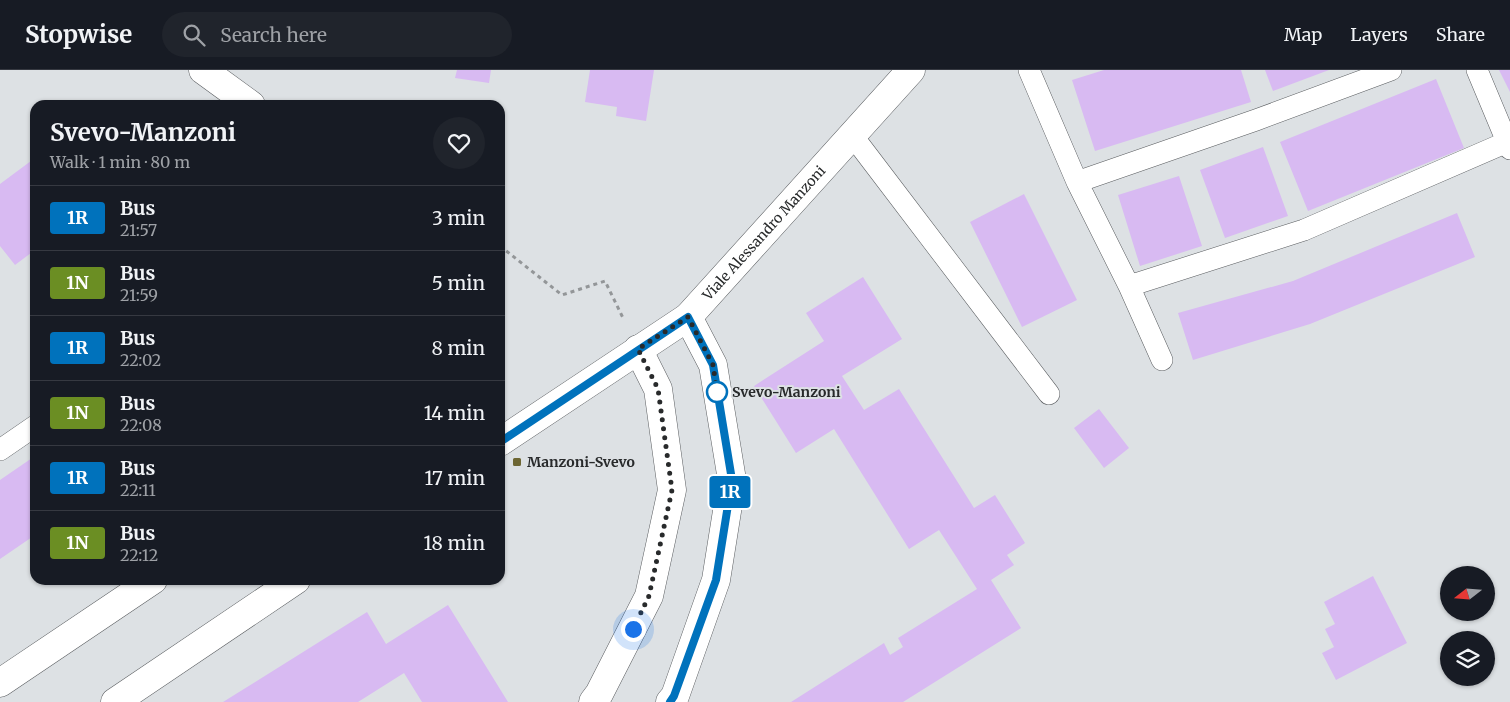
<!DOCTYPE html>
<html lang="en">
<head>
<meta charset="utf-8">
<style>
	:root { --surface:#171b24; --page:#20242c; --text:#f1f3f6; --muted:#9ea1a6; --line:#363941 }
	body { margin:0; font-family:Merriweather,serif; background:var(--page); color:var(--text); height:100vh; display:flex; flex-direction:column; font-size:19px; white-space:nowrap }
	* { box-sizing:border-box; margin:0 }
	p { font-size:16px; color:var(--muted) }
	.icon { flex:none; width:28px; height:28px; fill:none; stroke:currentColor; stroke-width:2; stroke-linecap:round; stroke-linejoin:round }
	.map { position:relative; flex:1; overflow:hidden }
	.sheet { position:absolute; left:30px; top:30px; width:475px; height:485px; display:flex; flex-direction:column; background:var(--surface); border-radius:15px; box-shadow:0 1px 4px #0004 }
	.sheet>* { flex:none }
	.badge { padding:0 10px; border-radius:4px; font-size:18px; line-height:32px }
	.needle { width:32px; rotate:253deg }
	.buttons { position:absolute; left:1440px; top:496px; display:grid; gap:10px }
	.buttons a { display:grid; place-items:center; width:55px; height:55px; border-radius:50%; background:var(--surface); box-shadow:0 1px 4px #0004; font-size:25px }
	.you { position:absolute; width:25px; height:25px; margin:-12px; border:4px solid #fff; border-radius:50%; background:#1a73e8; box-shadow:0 0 0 8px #1a73e833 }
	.map>.badge { position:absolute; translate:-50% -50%; box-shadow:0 0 0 2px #fff }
	.round { display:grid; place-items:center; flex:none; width:52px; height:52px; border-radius:26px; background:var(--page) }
	.head { display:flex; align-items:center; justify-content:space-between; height:85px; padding:0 20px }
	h1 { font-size:24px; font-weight:700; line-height:38px }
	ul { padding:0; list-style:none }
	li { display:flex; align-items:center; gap:15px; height:65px; padding:0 20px; border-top:1px solid var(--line) }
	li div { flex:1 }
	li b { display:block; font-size:19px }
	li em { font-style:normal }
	li .badge { min-width:55px; font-weight:700; text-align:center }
	header { display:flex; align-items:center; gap:30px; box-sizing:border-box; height:70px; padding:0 25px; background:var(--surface); border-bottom:1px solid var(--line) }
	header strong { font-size:24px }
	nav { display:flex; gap:28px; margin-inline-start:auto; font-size:18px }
	.search { width:350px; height:45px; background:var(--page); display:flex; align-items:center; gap:12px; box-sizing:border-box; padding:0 18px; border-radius:28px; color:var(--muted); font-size:19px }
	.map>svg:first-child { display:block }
	.building { fill:#d8baf2 }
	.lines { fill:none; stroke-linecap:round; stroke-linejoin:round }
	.service-casing { stroke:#595c5f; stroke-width:22 }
	.minor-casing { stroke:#595c5f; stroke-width:29 }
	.tertiary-casing { stroke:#595c5f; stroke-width:29 }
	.path { stroke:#939698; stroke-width:3; stroke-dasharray:4 4; stroke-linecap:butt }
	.service { stroke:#fff; stroke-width:21 }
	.minor { stroke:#fff; stroke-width:28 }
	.tertiary { stroke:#fff; stroke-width:28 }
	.line-casing { stroke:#fff; stroke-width:11 }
	.line { stroke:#0072bc; stroke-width:8 }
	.walk { stroke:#282a2b; stroke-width:5; stroke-dasharray:0 9 }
	.stop-dot { fill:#fff; stroke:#0072bc; stroke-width:2.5 }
	.poi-dot { fill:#6d6633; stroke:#dde1e4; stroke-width:2 }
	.labels { text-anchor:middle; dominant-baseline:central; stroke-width:4; stroke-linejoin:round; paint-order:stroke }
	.street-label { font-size:14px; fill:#282a2b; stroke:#dde1e4 }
	.stop-label { font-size:14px; font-weight:bold; fill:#282a2b; stroke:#dde1e4; text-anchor:start }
	.poi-label { font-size:14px; font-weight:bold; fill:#282a2b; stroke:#dde1e4; text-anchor:start }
</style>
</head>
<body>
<header>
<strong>Stopwise</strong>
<div class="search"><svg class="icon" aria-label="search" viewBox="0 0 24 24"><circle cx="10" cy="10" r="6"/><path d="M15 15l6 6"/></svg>Search here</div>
<nav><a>Map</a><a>Layers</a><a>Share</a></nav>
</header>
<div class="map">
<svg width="1510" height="632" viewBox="0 0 1510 632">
	<rect width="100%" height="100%" fill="#dde1e4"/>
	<path class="building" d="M457,0H491L489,13L455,8Z
		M590,0H654L646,51L616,46L617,37L585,32Z
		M1104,0H1241L1251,32L1095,81L1072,10Z
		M1265,0H1329L1273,21Z
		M1499,0H1510V22Z
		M1436,9L1464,78L1308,141L1280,72Z
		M1263,77L1288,146L1225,168L1200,100Z
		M35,88V180L15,195L0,176V114Z
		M1179,106L1202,176L1140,196L1118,125Z
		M1024,124L1077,230L1022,257L970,152Z
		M1457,143L1475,187L1310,254L1193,290L1178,243L1293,211Z
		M863,207L902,269L842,306L864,340L899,319L974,438L995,425L1025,473L1007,485L1014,495L991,510L1021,558L903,632H791L884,573L890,585L903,577L898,568L977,519L939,460L909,479L834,359L796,383L754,316L824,271L806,243Z
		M1099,339L1129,378L1104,398L1074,358Z
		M35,386V465L0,489V410Z
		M1373,506L1407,573L1336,610L1322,583L1334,577L1325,559L1335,554L1324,532Z
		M448,535L508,632H422L404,603L358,632H223L367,542L386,574Z"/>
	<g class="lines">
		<g class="service-casing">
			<path id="service" d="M1029,0L1077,112L1129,216L1162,290
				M1477,0L1510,79
				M852,65L1049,324
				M1077,112L1256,50L1391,0
				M1129,216L1304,160L1507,72
				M0,380L35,356"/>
		</g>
		<g class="minor-casing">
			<path id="minor" d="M203,0L251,35
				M0,613L153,510
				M593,632L599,624L649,526L672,420L658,319L638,279
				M670,632L675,626L716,510L732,410L713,295L688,247"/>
		</g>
		<g class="tertiary-casing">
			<g id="tertiary">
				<path id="s1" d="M500,372L688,247L911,0"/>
				<path d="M115,632L296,510"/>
			</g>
		</g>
		<path class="path" d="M500,176L562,225L605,211L624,250"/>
		<use href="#service" class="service"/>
		<use href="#minor" class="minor"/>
		<use href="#tertiary" class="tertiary"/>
	</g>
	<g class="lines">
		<g class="line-casing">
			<path id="line" d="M500,372L688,247L713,295L732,410L716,510L674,626L670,632"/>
		</g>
		<use href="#line" class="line"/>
		<path class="walk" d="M633,559L649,526L672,420L658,319L638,279L688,247L713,295L717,322"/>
	</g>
	<circle class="stop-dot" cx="717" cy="322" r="10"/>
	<rect class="poi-dot" x="512" y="387" width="10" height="10" rx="2.5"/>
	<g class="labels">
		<g class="street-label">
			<text stroke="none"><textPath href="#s1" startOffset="339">Viale Alessandro Manzoni</textPath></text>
		</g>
		<g class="stop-label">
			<text x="732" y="322">Svevo-Manzoni</text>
		</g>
		<g class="poi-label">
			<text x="527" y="392">Manzoni-Svevo</text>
		</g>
	</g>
</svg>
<div class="buttons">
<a><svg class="needle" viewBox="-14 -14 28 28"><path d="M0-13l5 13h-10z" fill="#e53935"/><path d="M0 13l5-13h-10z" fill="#9ea1a6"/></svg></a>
<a><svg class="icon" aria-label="layers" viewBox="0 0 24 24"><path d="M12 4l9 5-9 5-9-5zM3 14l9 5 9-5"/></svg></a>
</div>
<div class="you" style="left:633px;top:559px"></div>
<b class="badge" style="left:730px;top:422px;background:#0072bc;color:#fff">1R</b>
<section class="sheet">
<div class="head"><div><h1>Svevo-Manzoni</h1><p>Walk · 1 min · 80 m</p></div><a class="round"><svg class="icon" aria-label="heart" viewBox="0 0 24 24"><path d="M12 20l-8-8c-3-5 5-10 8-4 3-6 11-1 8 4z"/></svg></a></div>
<ul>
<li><span class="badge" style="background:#0072bc;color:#fff">1R</span><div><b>Bus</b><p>21:57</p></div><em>3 min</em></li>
<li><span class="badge" style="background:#6b8e23;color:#fff">1N</span><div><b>Bus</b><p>21:59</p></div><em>5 min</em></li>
<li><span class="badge" style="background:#0072bc;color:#fff">1R</span><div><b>Bus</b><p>22:02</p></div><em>8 min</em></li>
<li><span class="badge" style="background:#6b8e23;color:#fff">1N</span><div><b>Bus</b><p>22:08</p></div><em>14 min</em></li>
<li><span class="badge" style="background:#0072bc;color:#fff">1R</span><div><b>Bus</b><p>22:11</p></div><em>17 min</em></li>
<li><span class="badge" style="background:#6b8e23;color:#fff">1N</span><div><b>Bus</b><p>22:12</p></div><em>18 min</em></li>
</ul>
</section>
</div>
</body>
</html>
